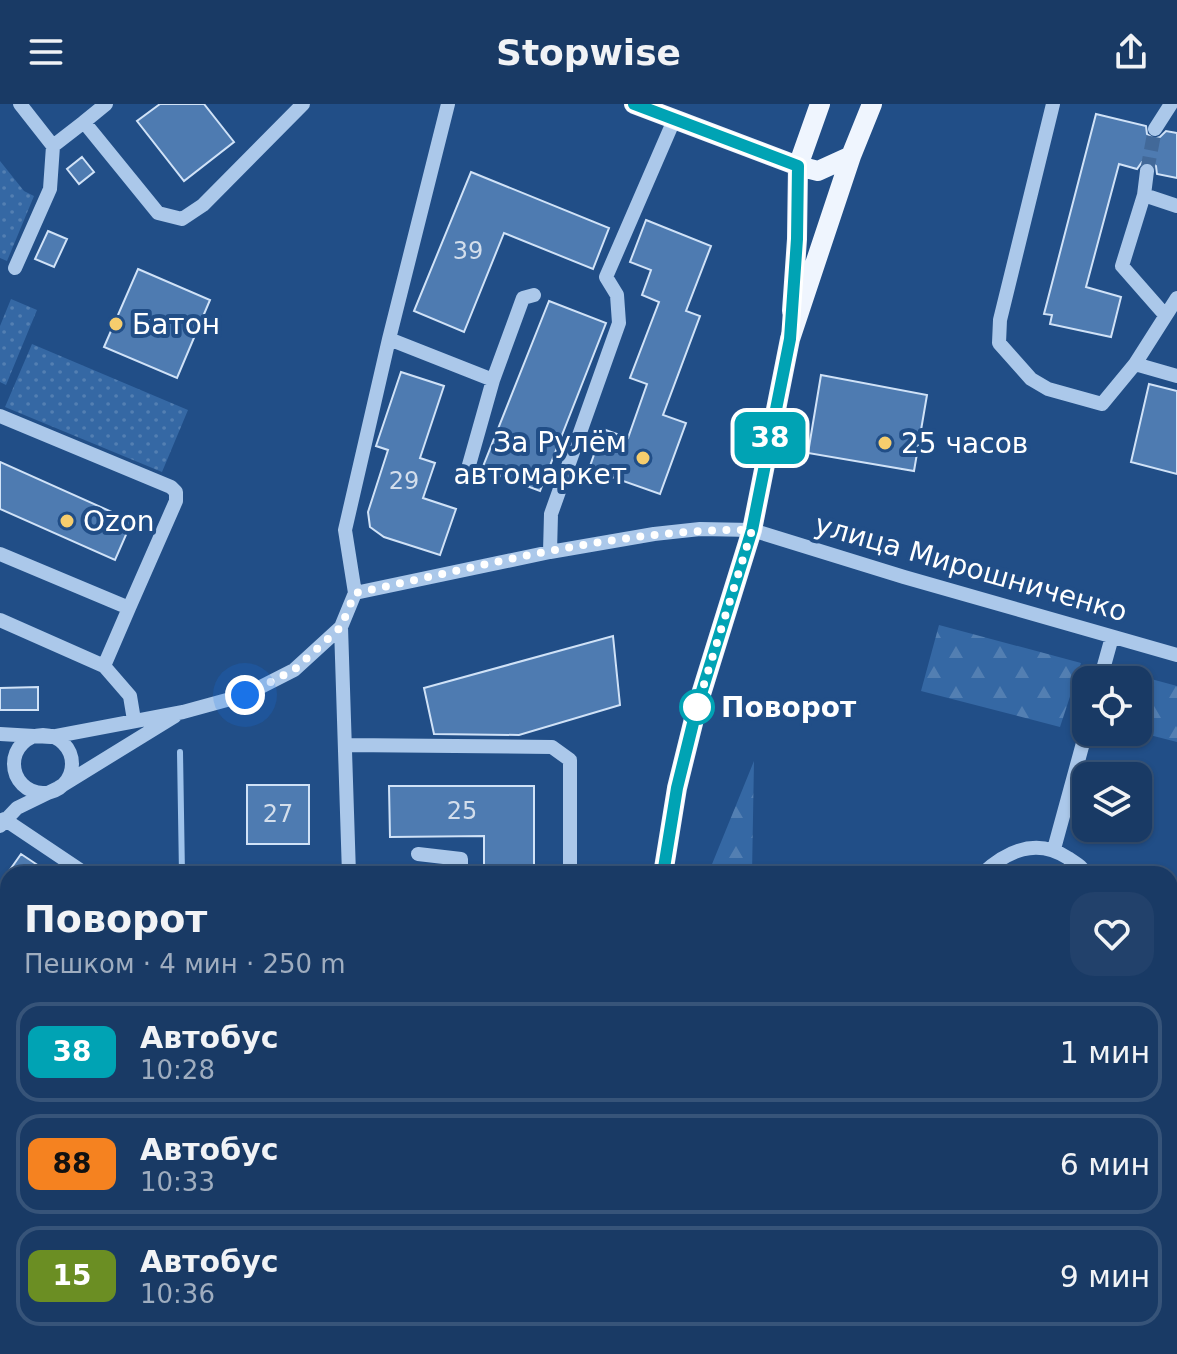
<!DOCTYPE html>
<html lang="ru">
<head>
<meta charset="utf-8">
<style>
	:root { --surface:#193a65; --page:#22416b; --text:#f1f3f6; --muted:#9fadbf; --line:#375479 }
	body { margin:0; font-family:"DejaVu Sans",sans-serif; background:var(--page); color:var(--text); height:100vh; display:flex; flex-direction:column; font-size:30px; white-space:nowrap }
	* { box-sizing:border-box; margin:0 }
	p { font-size:26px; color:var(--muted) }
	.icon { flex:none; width:44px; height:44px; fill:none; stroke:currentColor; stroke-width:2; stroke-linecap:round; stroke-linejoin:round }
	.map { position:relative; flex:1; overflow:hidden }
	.panel { position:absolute; left:0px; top:762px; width:1178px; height:488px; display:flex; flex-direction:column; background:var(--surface); border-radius:24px 24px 0 0; box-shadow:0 2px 6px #0004,0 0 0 2px var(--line) }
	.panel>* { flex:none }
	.badge { padding:0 16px; border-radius:12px; font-size:28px; line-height:52px }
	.fabs { position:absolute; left:1072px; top:562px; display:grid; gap:16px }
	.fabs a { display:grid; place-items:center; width:80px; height:80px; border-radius:16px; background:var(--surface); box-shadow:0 2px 6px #0004,0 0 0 2px var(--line); font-size:40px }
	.you { position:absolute; width:40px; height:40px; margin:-20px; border:6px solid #fff; border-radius:50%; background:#1a73e8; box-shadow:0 0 0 12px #1a73e833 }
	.map>.badge { position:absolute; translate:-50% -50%; box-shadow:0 0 0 4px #fff }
	.round { display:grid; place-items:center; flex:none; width:84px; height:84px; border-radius:24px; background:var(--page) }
	.overview { display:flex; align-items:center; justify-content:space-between; height:136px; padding:0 24px }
	h1 { font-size:38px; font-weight:800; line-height:60px }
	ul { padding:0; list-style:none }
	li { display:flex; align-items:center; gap:24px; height:100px; margin:0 16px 12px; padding:0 8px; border:4px solid var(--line); border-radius:24px }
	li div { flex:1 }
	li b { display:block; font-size:30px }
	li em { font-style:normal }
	li .badge { min-width:88px; font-weight:700; text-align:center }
	header { display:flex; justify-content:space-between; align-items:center; height:104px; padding:0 24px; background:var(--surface); font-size:36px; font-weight:800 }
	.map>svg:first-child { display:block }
	.forest { fill:url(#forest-firs) }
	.park { fill:url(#park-dots) }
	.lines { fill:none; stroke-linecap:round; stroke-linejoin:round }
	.stream { stroke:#9fc3eb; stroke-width:6 }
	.building { fill:#4e7bb1; stroke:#d0e2f7; stroke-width:2 }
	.minor-tunnel { stroke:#426999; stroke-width:14; stroke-dasharray:14 7; stroke-linecap:butt }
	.minor { stroke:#abc8ea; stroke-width:14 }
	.major { stroke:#eff5fe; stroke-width:20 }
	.line-casing { stroke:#fff; stroke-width:18 }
	.line { stroke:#00a3b4; stroke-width:12 }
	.walk { stroke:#fff; stroke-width:8; stroke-dasharray:0 14.4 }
	.poi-dot { fill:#f6cd6d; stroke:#214e87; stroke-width:3 }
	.stop-dot { fill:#fff; stroke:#00a3b4; stroke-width:4 }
	.labels { text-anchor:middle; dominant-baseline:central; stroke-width:8; stroke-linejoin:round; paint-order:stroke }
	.number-label { font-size:24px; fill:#d3deec }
	.poi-label { font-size:28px; fill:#fff; stroke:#214e87; text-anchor:start }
	.street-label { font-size:28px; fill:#fff; stroke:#214e87 }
	.stop-label { font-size:28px; font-weight:bold; fill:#fff; stroke:#214e87; text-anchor:start }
</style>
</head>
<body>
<header><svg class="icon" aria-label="menu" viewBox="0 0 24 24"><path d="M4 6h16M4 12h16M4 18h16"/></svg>Stopwise<svg class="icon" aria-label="share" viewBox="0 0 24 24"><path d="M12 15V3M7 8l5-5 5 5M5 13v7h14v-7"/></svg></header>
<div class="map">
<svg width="1177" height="1250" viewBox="0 0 1177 1250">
	<defs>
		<pattern id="forest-firs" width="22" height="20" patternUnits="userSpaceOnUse" patternTransform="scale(2)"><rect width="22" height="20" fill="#3568a4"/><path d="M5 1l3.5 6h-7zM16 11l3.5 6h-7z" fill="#537fb2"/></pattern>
		<pattern id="park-dots" width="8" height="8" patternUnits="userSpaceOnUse" patternTransform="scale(2)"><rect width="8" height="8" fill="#3568a4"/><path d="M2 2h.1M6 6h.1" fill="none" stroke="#537fb2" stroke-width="1.8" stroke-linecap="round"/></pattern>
	</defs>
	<rect width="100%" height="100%" fill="#214e87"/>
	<path class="forest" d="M939,521L1081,559L1060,623L921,587Z
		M1140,572L1177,582V638L1138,628Z
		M754,657L752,770H708Z"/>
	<path class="park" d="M0,57L24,87L34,92L7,157L0,154Z
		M11,195L37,206L6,281L0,278V222Z
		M32,240L188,306L162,368L5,303Z
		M1177,826V989L1170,999V836Z"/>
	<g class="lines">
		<path class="stream" d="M180,648L182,770"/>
	</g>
	<path class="building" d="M160,0H204L234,38L184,77L137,17Z
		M1096,10L1146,22L1147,30L1154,35L1160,33L1166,27L1177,29V74L1157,70L1156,62L1149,57L1142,58L1137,65L1119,60L1086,183L1121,193L1111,233L1050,220L1052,211L1044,210Z
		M82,53L94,68L79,80L67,65Z
		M471,68L609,124L593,165L504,129L464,228L414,207Z
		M646,116L711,142L686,207L700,212L663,311L686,319L660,390L589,365L603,325L628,334L647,280L630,274L659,198L642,191L651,166L630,158Z
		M48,127L67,135L54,163L35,155Z
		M138,165L210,196L177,274L104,243Z
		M549,197L606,219L540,387L482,365Z
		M401,268L444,282L420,354L435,359L423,394L456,405L440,451L384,433L370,423L368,408L388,346L376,342Z
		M821,271L927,291L914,367L808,349Z
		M1149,280L1177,287V370L1131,358Z
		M0,358L132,417L115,456L0,405Z
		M613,532L620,601L519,631L434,630L424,584Z
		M38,583V606H0V584Z
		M247,681H309V740H247Z
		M389,682H534V770H484V732L390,733Z
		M21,750L51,770H7Z"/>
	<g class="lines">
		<path class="minor-tunnel" d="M1147,67L1155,25"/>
		<path class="minor" d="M20,0L53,42L84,18L158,109L182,115L203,101L303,0
			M1053,0L1000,216L999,239L1031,275L1048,285L1102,300L1135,260L1177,272
			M84,18L106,0
			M1155,25L1171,0
			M1147,67L1144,91L1177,102
			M1144,91L1122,162L1165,211
			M15,164L50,85L53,42
			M389,235L493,276L523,194L534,191
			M1135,260L1177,194
			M0,312L171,383L176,388V397L129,504L0,450
			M469,361L493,276
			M550,448L551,410L619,219L617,191L606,173L674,16
			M355,489L345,426L389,235L448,0
			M0,516L104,562L130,592L134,616
			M341,523L349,770
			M104,562L129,504
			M1100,576L1112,533
			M0,630L51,633L183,608L245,591L294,566L341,523L355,489L550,448L654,430L700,425L752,426L904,473L1177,551
			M14 660a29 29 0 1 1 58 0a29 29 0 1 1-58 0Z
			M346,641L552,643L570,656V770
			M4,715L86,770
			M0,722L17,704L58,684L175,612
			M1054,745L1086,628
			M418,750L461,755V770
			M982,770C1007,747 1036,733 1068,754C1075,759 1082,762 1086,770
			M0,831L8,836
			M0,976L8,982
			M0,1108L8,1114
			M353,1243L425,1242
			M995,1248L998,1250"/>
		<path class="major" d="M634,0L798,62L818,67L851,52
			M792,207L797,135L798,62L820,0
			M663,770L677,684L697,603L752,426L790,235L851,52L872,0
			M646,1242V1250"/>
	</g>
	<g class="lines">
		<g class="line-casing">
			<path id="line" d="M634,0L798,62L797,135L790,235L752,426L697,603L677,684L663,770"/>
		</g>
		<use href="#line" class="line"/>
		<path class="walk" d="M245,591L294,566L341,523L355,489C485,462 618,424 752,426L697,603"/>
	</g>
	<g class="poi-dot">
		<circle cx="116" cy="220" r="8"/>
		<circle cx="885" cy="339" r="8"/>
		<circle cx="643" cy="354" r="8"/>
		<circle cx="67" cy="417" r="8"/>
	</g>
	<circle class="stop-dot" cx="697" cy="603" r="16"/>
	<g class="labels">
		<g class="number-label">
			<text x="468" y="147">39</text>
			<text x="404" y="377">29</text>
			<text x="462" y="707">25</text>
			<text x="278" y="710">27</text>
		</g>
		<g class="poi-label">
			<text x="132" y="220">Батон</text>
			<text x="627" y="338" text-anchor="end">За Рулём<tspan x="627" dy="32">автомаркет</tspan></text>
			<text x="901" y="339">25 часов</text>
			<text x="83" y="417">Ozon</text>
		</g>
		<g class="street-label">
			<text transform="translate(971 464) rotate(16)">улица Мирошниченко</text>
		</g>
		<g class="stop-label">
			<text x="721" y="603">Поворот</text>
		</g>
	</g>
</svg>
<div class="fabs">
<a><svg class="icon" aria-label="locate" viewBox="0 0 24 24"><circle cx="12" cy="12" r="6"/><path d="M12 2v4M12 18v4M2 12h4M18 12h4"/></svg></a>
<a><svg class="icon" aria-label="layers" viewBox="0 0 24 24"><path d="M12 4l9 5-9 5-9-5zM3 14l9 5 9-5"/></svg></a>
</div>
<div class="you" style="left:245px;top:591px"></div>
<b class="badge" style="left:770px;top:334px;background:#00a3b4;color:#fff">38</b>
<section class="panel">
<div class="overview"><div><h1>Поворот</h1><p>Пешком · 4 мин · 250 m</p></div><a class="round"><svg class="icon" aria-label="heart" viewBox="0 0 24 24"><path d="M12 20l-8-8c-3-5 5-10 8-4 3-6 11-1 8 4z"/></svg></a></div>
<ul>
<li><span class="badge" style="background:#00a3b4;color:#fff">38</span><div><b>Автобус</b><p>10:28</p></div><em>1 мин</em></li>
<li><span class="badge" style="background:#f58220;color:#111">88</span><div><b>Автобус</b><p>10:33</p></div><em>6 мин</em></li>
<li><span class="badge" style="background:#6b8e23;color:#fff">15</span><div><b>Автобус</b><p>10:36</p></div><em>9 мин</em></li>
</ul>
</section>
</div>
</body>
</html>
